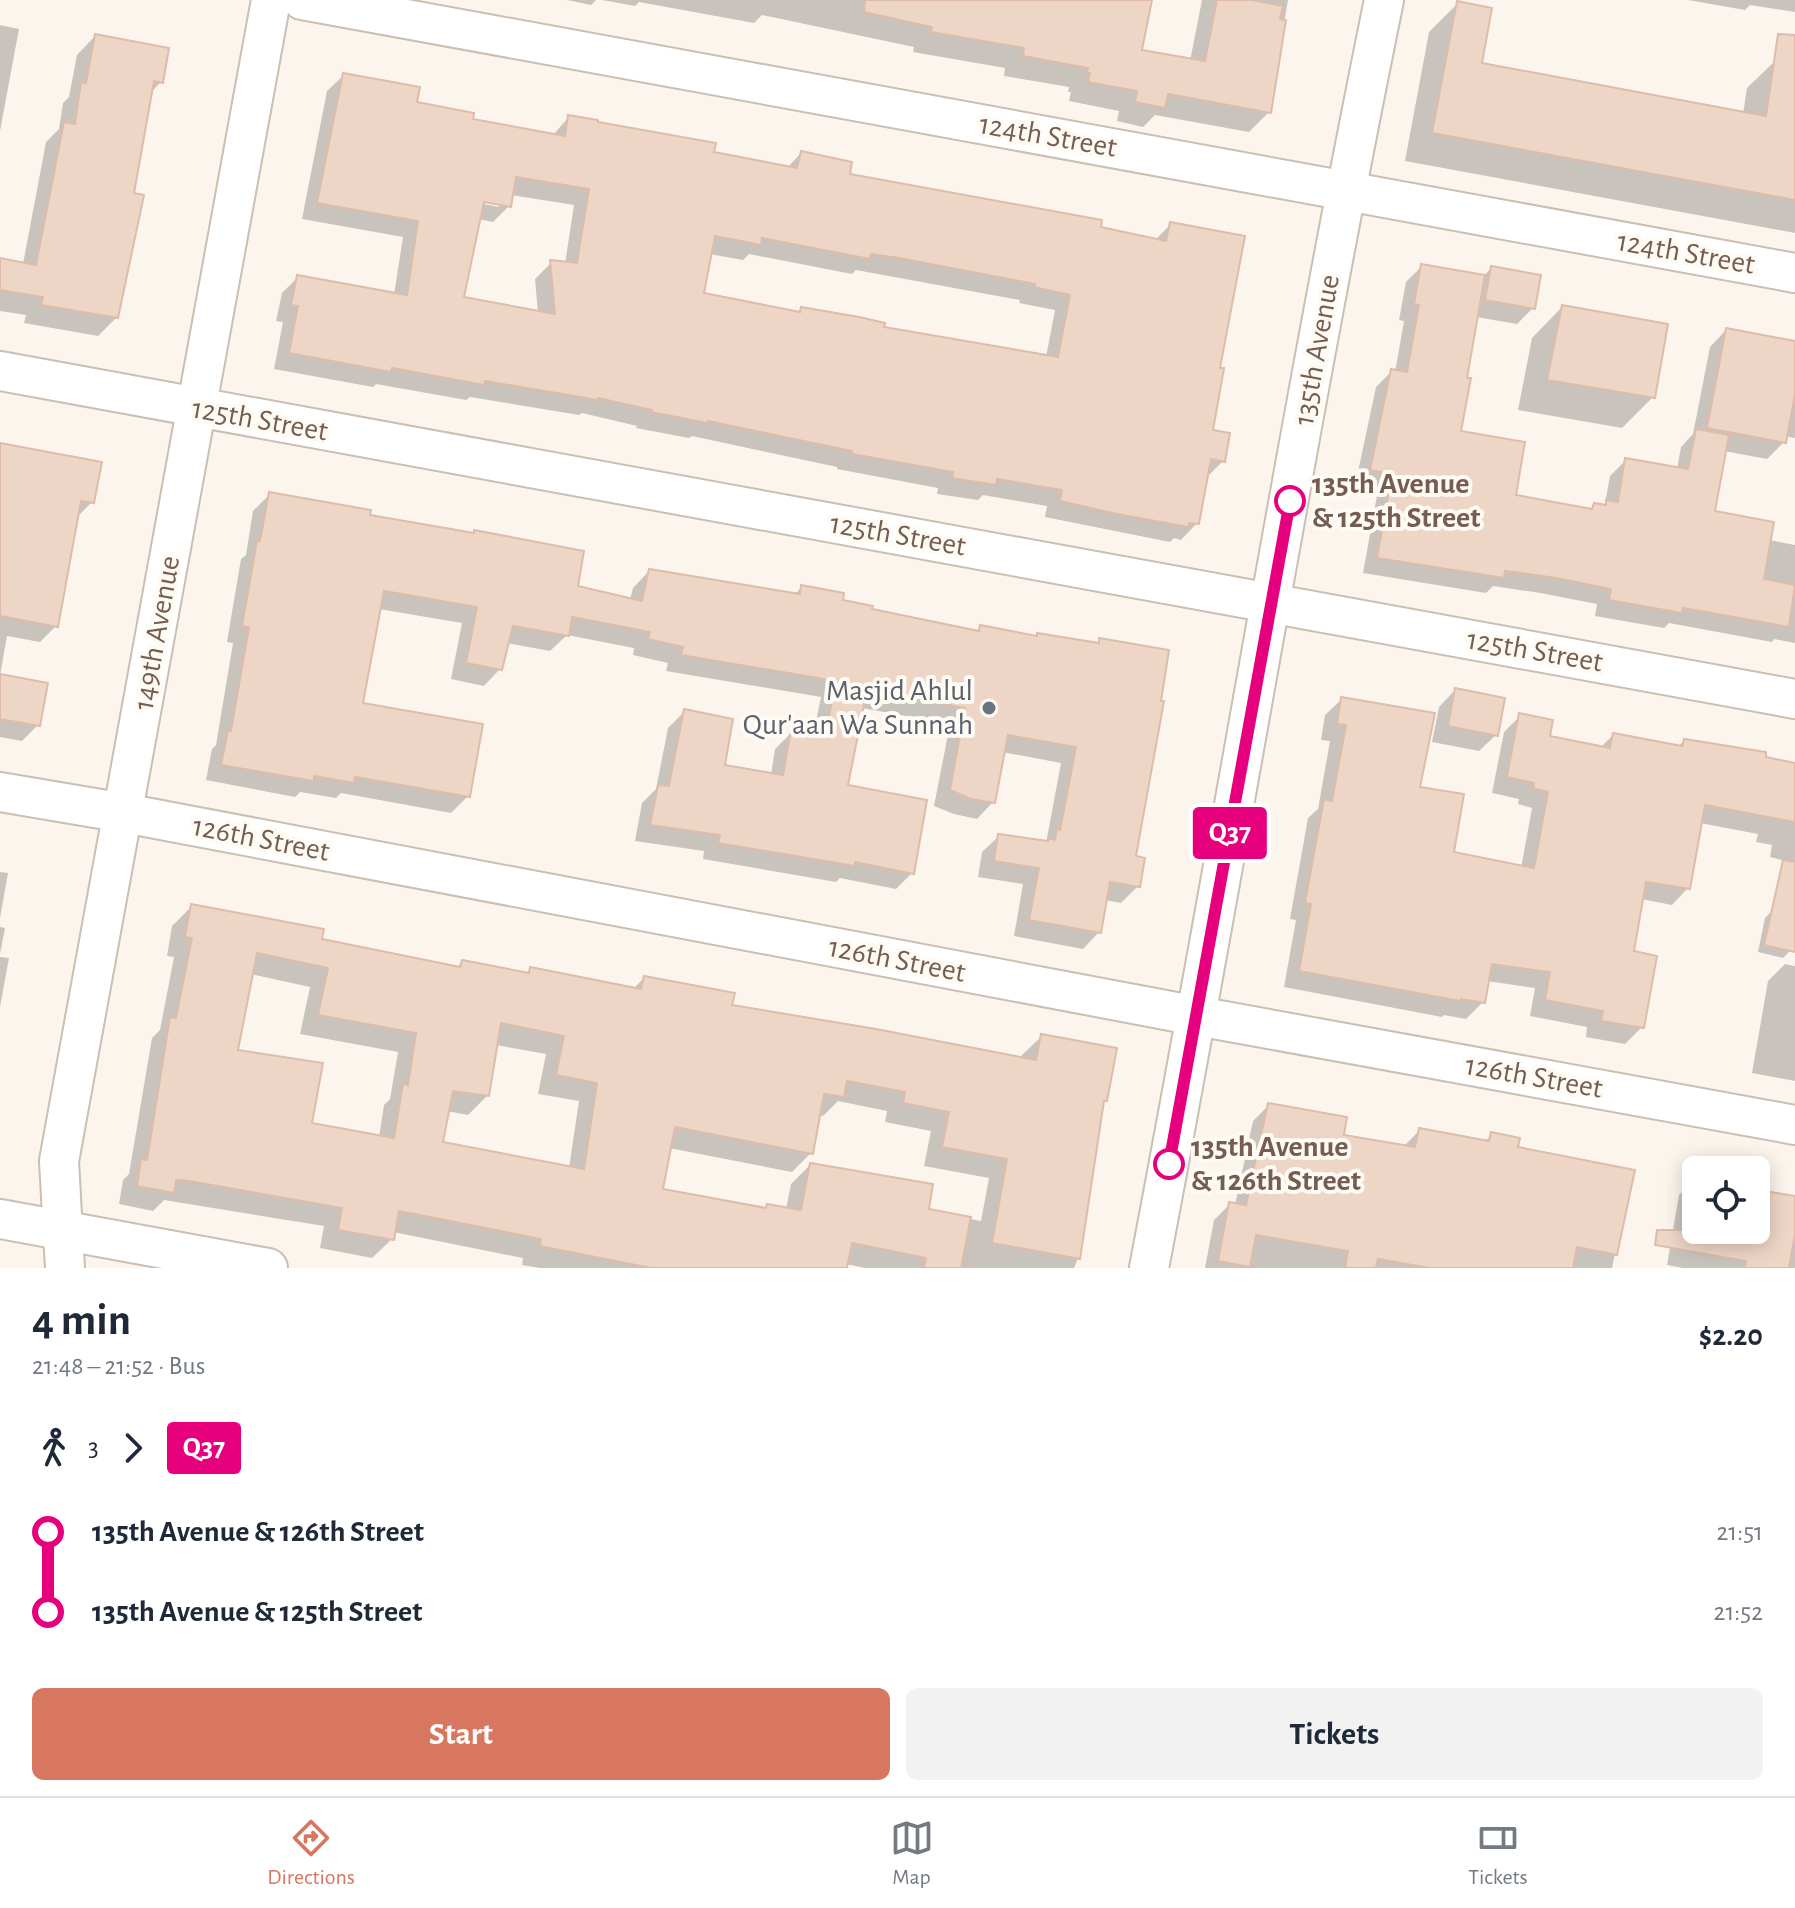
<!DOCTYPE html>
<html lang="en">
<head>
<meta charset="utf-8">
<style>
	:root { --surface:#fff; --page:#f2f2f3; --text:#1f2937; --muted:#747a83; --line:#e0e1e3; --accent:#d8775f }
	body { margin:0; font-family:"Alegreya Sans",sans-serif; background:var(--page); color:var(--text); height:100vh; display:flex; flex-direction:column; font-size:30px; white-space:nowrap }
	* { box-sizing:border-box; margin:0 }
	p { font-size:26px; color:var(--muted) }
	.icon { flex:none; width:44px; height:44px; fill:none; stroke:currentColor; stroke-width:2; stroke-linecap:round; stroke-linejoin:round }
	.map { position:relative; height:1268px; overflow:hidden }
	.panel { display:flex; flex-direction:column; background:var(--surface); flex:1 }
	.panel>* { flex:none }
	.badge { padding:0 16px; border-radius:6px; font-size:28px; line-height:52px }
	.controls { position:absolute; left:1682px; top:1156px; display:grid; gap:16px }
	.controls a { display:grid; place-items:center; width:88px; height:88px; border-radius:12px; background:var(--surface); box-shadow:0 4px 20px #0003; font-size:40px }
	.map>.badge { position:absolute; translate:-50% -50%; box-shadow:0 0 0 4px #fff }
	.legs { display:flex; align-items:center; gap:12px; height:88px; padding:0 32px; font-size:26px }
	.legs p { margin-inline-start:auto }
	.head { display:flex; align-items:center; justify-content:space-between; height:136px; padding:0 32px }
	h1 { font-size:44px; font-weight:700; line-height:60px }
	.cta { display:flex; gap:16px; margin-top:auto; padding:16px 32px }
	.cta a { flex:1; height:92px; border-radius:12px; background:var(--accent); color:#fff; font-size:32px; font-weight:700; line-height:92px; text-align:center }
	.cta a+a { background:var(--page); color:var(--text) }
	ul { padding:0 32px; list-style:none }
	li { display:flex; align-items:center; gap:28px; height:80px; font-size:30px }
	li i { display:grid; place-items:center; width:12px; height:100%; margin:0 10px; background:currentColor }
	li i::after { content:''; width:20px; height:20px; margin:-10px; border:6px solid; border-radius:50%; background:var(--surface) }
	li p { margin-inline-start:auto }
	li:first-child i { background:linear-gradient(#0000 50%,currentColor 0) }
	li:last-child i { background:linear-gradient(currentColor 50%,#0000 0) }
	.tab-bar { display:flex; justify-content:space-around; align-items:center; height:112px; border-top:2px solid var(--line); background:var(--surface); font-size:22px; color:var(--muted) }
	.tab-bar a { display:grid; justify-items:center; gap:4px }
	.tab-bar .selected { color:var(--accent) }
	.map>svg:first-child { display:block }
	.shadow { fill:#0003; fill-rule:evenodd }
	.building { fill:#eed6c7; stroke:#dfbca9; stroke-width:2; fill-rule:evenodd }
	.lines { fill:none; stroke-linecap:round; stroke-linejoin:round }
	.minor-casing { stroke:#cdbeb3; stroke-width:42 }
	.minor { stroke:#fff; stroke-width:38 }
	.line-1-casing { stroke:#fff; stroke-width:18 }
	.line-1 { stroke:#e6007e; stroke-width:12 }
	.stop-1-dot { fill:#fff; stroke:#e6007e; stroke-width:4 }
	.worship-dot { fill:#6b7280; stroke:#fefaf4; stroke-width:3 }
	.labels { text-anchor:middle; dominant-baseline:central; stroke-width:8; stroke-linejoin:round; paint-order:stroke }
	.street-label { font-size:30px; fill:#755d51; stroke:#fefaf4 }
	.stop-label { font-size:30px; font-weight:bold; fill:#755d51; stroke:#fefaf4; text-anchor:start }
	.worship-label { font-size:30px; fill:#5b616d; stroke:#fefaf4; text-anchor:end }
</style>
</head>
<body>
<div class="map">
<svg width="1795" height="1268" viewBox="0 0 1795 1268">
	<rect width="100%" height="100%" fill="#fbf5ed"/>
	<path class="shadow" d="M567,0H596L591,5Z
		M602,0H1150L1140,51L1190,61L1202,0H1288L1269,112L1249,132L1155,115L1143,127L1117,121L1119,111L1069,101L1071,92H1068L1069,87L1004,76L1005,68L913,52L914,47L762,15L754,23L639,2L635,6Z
		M1688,0H1795V12L1750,5L1745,10Z
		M1458,3L1480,65L1743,114L1747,88L1776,60L1795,63V233L1405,161L1429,32Z
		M0,25L19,29L0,131Z
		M95,36L161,82L150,93L132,195L117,317L98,336L24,323L26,315L0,311V260L23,264L46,142L59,129L63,103L69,97L77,55Z
		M344,75L415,104L471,120L552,136L569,117L712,154L787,168L801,153L847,175L1154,241L1171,224L1217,369L1211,432L1223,461L1207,477L1197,523L1181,540L1174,538L1170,542L1045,517L1047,506L983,495L978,500L937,494L938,488L837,469V467L692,436L689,438L636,428L637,426L582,413L579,415L470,397L466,400L376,384L373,387L274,369L283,322L276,321L282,293L298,277L394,295L403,237L302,219L327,91ZM511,195L574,205L565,264L551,263L535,279L538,313L462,299L478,219L493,222L509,206ZM474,198L499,202V207L474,202ZM709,254L743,260L749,254L852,274L856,270L1020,300L1019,303L1055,310L1046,357L882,328L801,309L797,313L701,294Z
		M1422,266L1483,277L1491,268L1533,308L1517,324L1476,317L1459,432L1514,496L1589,510L1594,505L1603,506L1605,504L1610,476L1626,460L1677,469L1681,447L1693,434L1710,347L1726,330L1795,343V438L1785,436L1784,442L1767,459L1724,451L1713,513L1769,540L1795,545V643L1774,639L1772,642L1669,623L1664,628L1595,616L1597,604L1540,593L1493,586L1486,593L1363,573L1378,490L1355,486L1376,387L1392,371L1395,372L1404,321L1399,320L1406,282Z
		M1562,307L1653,397L1622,428L1518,410L1532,338Z
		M0,446L92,502L76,518L56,626L40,642L7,636L0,676L38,725L22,741L0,737Z
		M270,494L368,516L575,588L630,600L633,588L649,571L794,595L802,587L870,611L976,632L981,627L1035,637L1038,635L1096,644L1100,640L1138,886L1121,903L1105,900L1099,932L1083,949L1014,936L1023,884L978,877L982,852L999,836L1046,843L1061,763L1002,752L993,802L977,819L954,814L934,806L950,724L862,708L846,787L912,873L896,889L840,878L836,882L703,859L704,851L635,841L642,803L656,789L668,728L684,712L722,766L771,775L775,749L792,732L813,736L821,697L666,671L668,663L633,655L634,648L567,635L550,651L506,643L500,669L484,686L451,679L462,623L379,609L361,705L468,796L451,813L341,793L336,798L300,792L295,797L206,780L212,749L216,745L233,643L227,642L241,559L246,555L253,511Z
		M1455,690L1496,735L1479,751L1432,742L1439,707Z
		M1342,699L1418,789L1452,854L1521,868L1532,808L1518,804L1519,799L1492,793L1504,732L1520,716L1547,738L1600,748L1613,735L1678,747L1684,741L1795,765V863L1770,857L1772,845L1756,842L1758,834L1700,823L1688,888L1672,905L1641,899L1632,953L1642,1027L1625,1044L1586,1037L1587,1027L1530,1016L1535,988L1487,981L1483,1002L1466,1019L1444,1015L1442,1017L1284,987L1296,920L1290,919L1308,818L1318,809L1330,741L1321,740L1325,715Z
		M0,872L8,873L0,918Z
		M191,907L319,941L456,968L462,963L526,974L531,969L633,989L644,978L730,1007L1022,1059V1055L1042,1036L1105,1100L1102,1104L1078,1258L1074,1268H865L846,1264L845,1268H540L522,1265L523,1258L393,1232L392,1239L372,1258L320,1248L324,1226L164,1200L153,1211L119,1204L123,1180L129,1174L152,1038L160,1030L174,957L167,956L172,926ZM250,974L310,987L300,1034L398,1052L390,1099L384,1105L379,1137L310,1124L236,1051ZM496,1045L546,1054L538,1094L579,1101L569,1168L441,1143L447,1111L468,1115L488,1095ZM838,1101L887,1111L885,1122L931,1131L924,1166L989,1178L981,1221L926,1211L810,1165L791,1184L786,1209L768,1206L764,1210L661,1190L669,1148L792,1172L811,1153L818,1115L823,1116Z
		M1773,910L1795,914L1791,950L1783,958L1758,952L1765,918Z
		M0,927L5,928L0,954Z
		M0,957L9,958L0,1007Z
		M1785,964L1795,966V1081L1752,1073L1768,981Z
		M1269,1105L1342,1136L1403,1147L1420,1130L1484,1142L1492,1135L1516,1149L1633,1171L1612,1268H1205L1214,1220L1230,1204L1235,1205L1253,1121Z
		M1695,1179L1696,1230H1756V1191L1795,1198V1268H1683L1667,1265L1679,1195Z"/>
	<path class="building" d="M865,0H1152L1142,50L1205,61L1217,0H1252L1283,6L1280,19L1286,20L1271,113L1168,94L1165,108L1135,102L1137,91L1088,82L1090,73H1087L1088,68L1023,56L1024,48L931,32L932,27L864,12Z
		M1457,1L1492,8L1482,63L1766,116L1778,34L1795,35V200L1432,133Z
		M95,34L169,48L163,83L154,81L134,193L144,195L118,318L41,305L43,297L0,290V258L36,265L64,122L75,124L81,82L86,83Z
		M343,73L420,87L417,102L474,113L473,119L565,136L568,115L598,120V122L716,143L714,152L797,168L801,151L852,162L850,174L1102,220L1101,227L1166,241L1170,222L1245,236L1220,368H1224L1213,430L1230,433L1225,462L1211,459L1199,524L1189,523L1188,527L1112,513L1060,501L1062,490L997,479L996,485L952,478L953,472L852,454V451L708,421L707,423L651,412L652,410L598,398V400L485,381L484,385L392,368L391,372L289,353L298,306L291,305L297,275L407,295L418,221L317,203ZM516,177L589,189L577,263L550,260L555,314L464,297L484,202L511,207ZM715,236L761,245L762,238L870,259L871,254L899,258L1035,284L1034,287L1070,295L1058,357L884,327L885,323L859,317L801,307L800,312L704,293Z
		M1421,264L1485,275L1467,378H1471L1461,431L1525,442L1516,495L1592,509L1594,503L1606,505V500L1618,502L1625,458L1688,469L1696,429L1729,435L1715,511L1774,522L1764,579L1795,585L1789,627L1683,608L1682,613L1609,600L1611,589L1556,578L1505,571L1504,578L1377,558L1392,474L1370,470L1391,369L1407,372L1419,305L1414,304Z
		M1491,266L1541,275L1535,309L1485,300Z
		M1562,305L1668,324L1655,398L1547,380Z
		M1726,328L1795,341V394L1786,443L1707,428Z
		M0,443L102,462L94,503L81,501L58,627L0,616Z
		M269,492L371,510L370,515L474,533V530L584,551L578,586L642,601L649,569L800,594L801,585L844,593L843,600L873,606L872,609L979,631L980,625L1037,636V633L1099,643V638L1169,650L1161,701H1164L1136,856L1145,858L1140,887L1110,882L1101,933L1029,920L1039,868L994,861L998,834L1048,841V838L1055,840L1057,829L1060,830L1076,747L1008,735L995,803L971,799L950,790L965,708L867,690L848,785L927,800L914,874L855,862V866L718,843L720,835L650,825L658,785L669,786L684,709L733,719L725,765L783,775L791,730L825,736L836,681L681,655L683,647L648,639L650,632L572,617L569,636L513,626L502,670L466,663L477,607L384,591L363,703L483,724L470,797L355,777L354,783L314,776V781L221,765L228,731H231L249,627L242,626L257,541H260Z
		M0,674L48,683L40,726L0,719Z
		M1455,688L1505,698L1498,736L1448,726Z
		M1341,697L1435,713L1420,787L1464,794L1454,852L1534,868L1548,792L1533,788L1534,783L1507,777L1519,713L1553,720L1550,736L1610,748L1613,733L1682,746L1684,739L1766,752V757L1795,763V822L1705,805L1690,889L1646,882L1634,951L1657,956L1644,1028L1601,1021L1603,1011L1545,1000L1550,972L1492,964L1485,1003L1461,999L1460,1001L1299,971L1311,904L1305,903L1324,799L1332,801L1346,725L1337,724Z
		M1783,860L1795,862V952L1764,945Z
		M191,904L324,929L322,939L460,967L462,960L529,973L530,967L641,989L644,976L735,993L732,1005L876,1029L1036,1060L1041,1034L1117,1048L1107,1101H1104L1080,1259L992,1243L1007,1159L942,1147L949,1112L903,1103L905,1092L847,1081L844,1097L824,1094L813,1154L675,1127L663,1189L766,1208L767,1204L801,1210L810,1163L933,1184L929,1209L971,1217L961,1268H924L926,1258L852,1243L847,1268H651L540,1246L541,1239L399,1211L394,1240L338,1230L342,1208L189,1181L176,1180L174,1193L137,1186L141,1159L147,1160L170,1017L176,1018L192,938L185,937ZM257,953L328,968L318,1015L416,1033L408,1085L403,1084L394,1138L312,1123L323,1063L238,1050ZM501,1023L564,1036L556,1075L597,1083L584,1169L443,1142L453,1091L489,1096Z
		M1268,1103L1347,1117L1344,1135L1415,1147L1419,1128L1489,1141L1491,1132L1520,1138L1518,1147L1635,1170L1617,1255L1577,1247L1573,1268H1429L1378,1259L1376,1268H1345L1348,1251L1256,1235L1250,1267L1218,1261L1229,1202L1246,1205Z
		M1759,1190L1795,1196V1234L1789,1268H1745L1746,1261L1655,1245L1657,1230H1756Z"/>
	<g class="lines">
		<g class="minor-casing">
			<path id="minor" d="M302,0L1795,273
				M0,371L1795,699
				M0,792L124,813L1197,1016L1795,1125
				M0,1219L268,1268
				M65,1268L59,1161L271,0
				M1149,1268C1230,846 1298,421 1384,0"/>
		</g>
		<use href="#minor" class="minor"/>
	</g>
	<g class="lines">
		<g class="line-1-casing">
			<path id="line-1" d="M1169,1164L1290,501"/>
		</g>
		<use href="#line-1" class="line-1"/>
	</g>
	<g class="stop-1-dot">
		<circle cx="1290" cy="501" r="14"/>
		<circle cx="1169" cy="1164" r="14"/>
	</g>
	<circle class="worship-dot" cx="989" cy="708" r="8"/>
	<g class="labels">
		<g class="street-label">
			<text transform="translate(1048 136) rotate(10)">124th Street</text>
			<text transform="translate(1686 253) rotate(10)">124th Street</text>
			<text transform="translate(1317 350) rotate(-80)">135th Avenue</text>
			<text transform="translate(260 420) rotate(10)">125th Street</text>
			<text transform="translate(898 535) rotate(10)">125th Street</text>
			<text transform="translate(157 633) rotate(-80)">149th Avenue</text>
			<text transform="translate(1535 651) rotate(10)">125th Street</text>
			<text transform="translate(261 839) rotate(11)">126th Street</text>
			<text transform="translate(897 960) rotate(11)">126th Street</text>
			<text transform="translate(1534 1077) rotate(10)">126th Street</text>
		</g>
		<g class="stop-label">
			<text x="1312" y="484">135th Avenue<tspan x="1312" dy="34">&amp; 125th Street</tspan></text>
			<text x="1191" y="1147">135th Avenue<tspan x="1191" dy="34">&amp; 126th Street</tspan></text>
		</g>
		<g class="worship-label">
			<text x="973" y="691">Masjid Ahlul<tspan x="973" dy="34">Qur'aan Wa Sunnah</tspan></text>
		</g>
	</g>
</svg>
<div class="controls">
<a><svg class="icon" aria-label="locate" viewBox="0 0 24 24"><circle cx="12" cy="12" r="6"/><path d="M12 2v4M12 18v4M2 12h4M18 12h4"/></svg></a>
</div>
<b class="badge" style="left:1230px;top:833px;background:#e6007e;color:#fff">Q37</b>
</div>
<section class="panel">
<div class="head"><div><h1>4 min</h1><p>21:48 – 21:52 · Bus</p></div><b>$2.20</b></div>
<div class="legs"><svg class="icon" aria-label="walk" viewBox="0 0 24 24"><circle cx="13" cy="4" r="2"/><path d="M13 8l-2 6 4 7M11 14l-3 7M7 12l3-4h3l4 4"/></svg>3<svg class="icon" aria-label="forward" viewBox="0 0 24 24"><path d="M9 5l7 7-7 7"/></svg><b class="badge" style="background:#e6007e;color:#fff">Q37</b></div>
<ul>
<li><i style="color:#e6007e"></i><b>135th Avenue &amp; 126th Street</b><p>21:51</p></li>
<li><i style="color:#e6007e"></i><b>135th Avenue &amp; 125th Street</b><p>21:52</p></li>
</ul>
<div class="cta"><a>Start</a><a>Tickets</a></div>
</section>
<nav class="tab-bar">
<a class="selected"><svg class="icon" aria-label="directions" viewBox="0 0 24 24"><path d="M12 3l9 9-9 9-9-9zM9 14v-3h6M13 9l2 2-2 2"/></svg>Directions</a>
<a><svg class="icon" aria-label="map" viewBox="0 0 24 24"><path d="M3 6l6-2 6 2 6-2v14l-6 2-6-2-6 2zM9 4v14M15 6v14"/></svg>Map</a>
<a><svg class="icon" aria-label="tickets" viewBox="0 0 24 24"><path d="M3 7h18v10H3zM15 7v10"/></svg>Tickets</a>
</nav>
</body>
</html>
